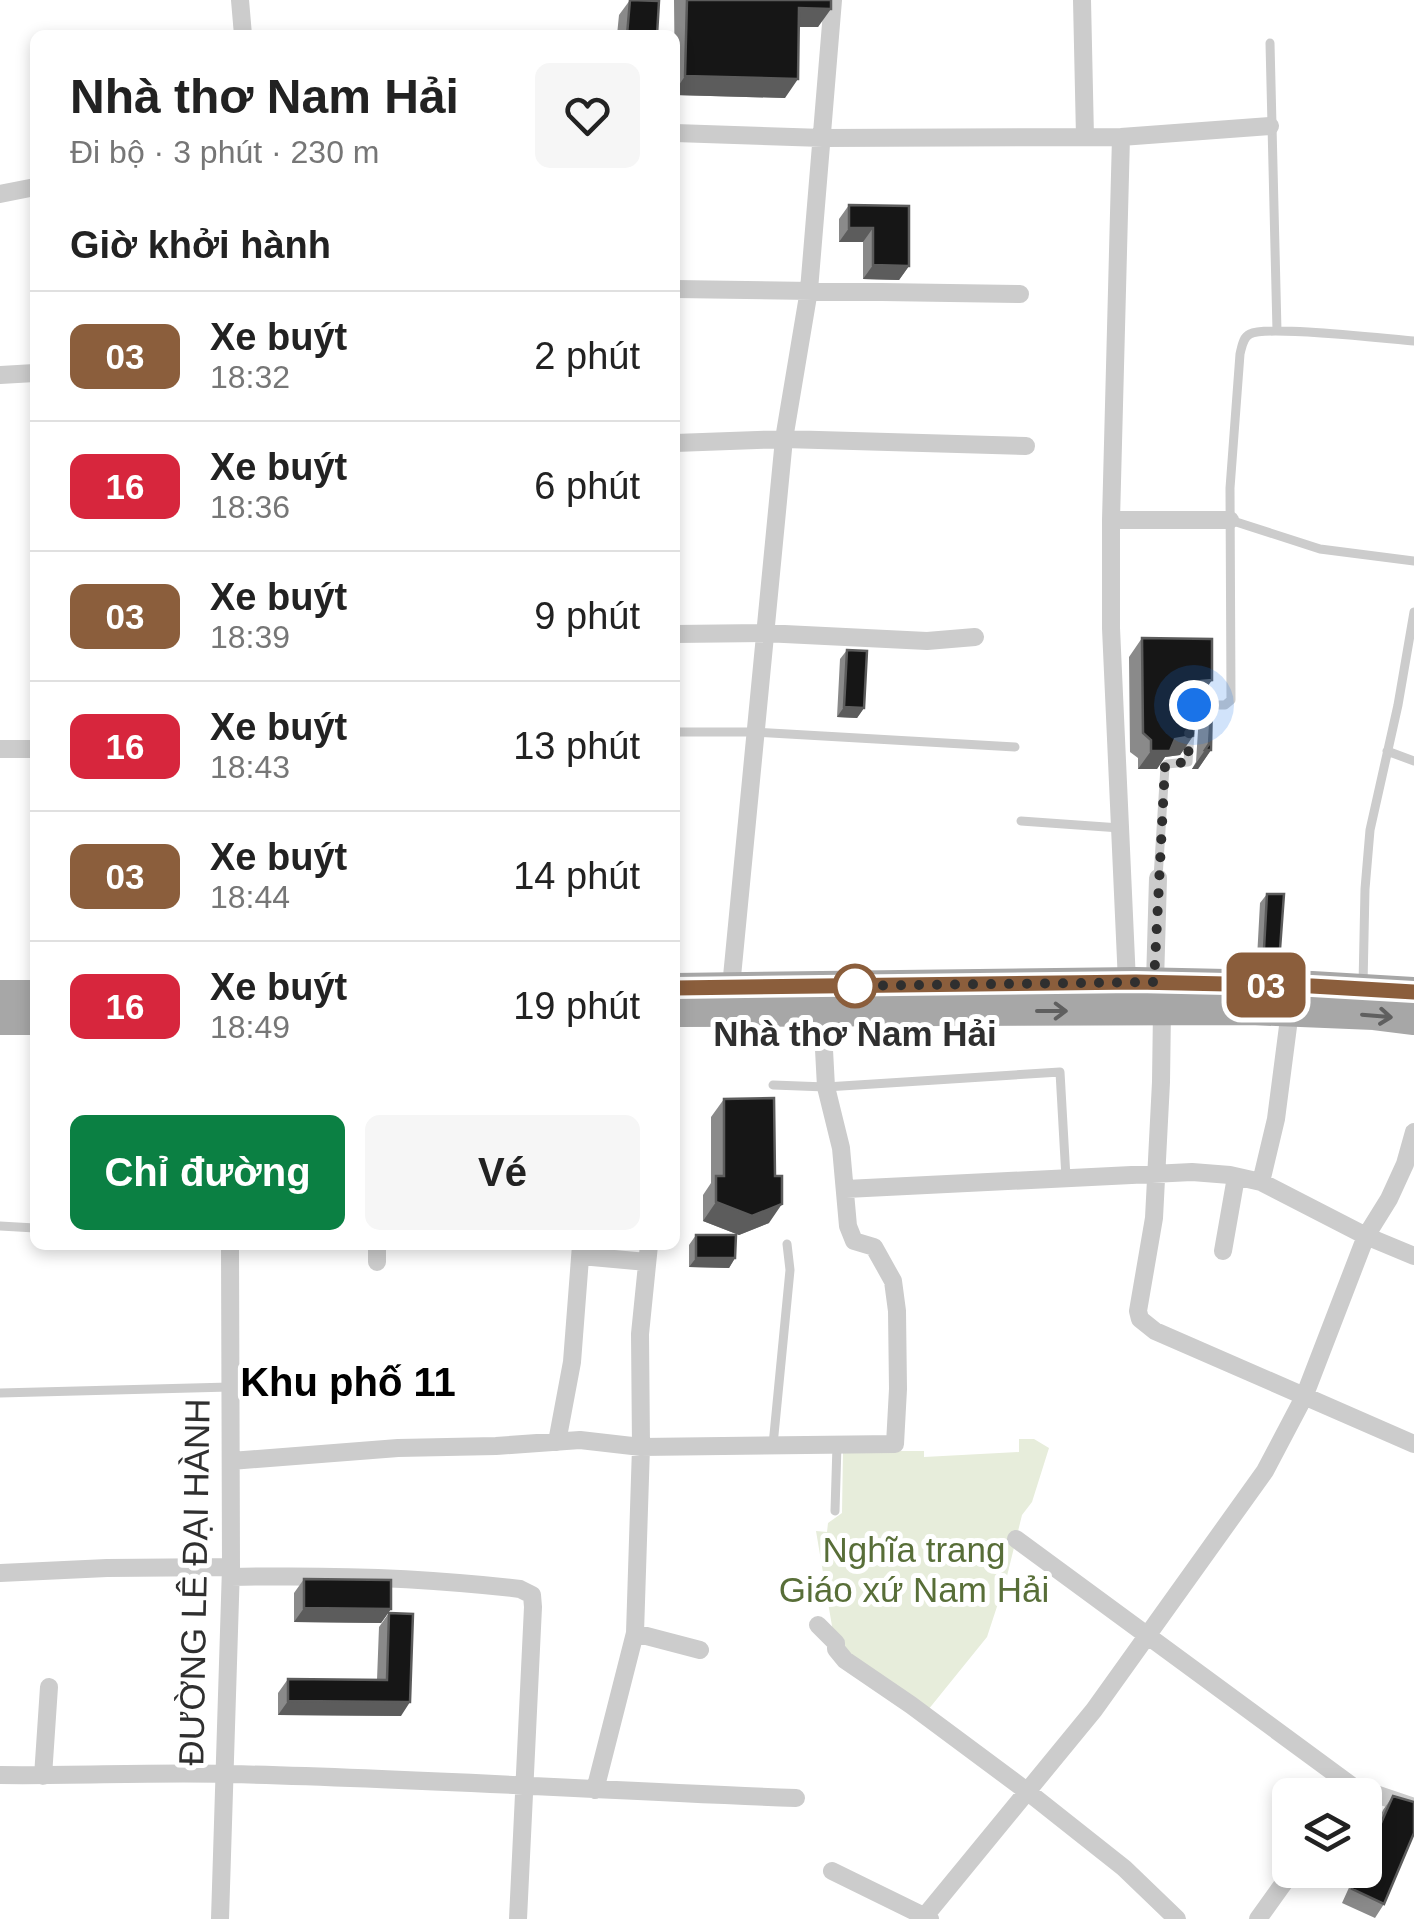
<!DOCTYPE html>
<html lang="vi">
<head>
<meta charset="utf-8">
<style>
	:root { --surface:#fff; --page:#f6f6f6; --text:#222; --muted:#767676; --line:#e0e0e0; --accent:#0b8043 }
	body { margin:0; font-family:Arial,sans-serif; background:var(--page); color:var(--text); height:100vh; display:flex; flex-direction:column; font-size:38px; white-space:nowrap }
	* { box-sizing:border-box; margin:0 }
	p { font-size:32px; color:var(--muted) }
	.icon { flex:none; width:55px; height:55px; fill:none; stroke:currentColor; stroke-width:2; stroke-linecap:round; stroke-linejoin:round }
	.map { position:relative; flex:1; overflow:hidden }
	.drawer { position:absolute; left:30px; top:30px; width:650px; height:1220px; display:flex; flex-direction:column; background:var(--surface); border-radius:15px; box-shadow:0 5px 15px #0003 }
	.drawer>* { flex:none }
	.badge { padding:0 20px; border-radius:15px; font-size:35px; line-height:65px }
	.buttons { position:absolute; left:1272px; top:1778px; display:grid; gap:20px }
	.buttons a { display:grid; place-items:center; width:110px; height:110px; border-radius:15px; background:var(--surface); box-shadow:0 5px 15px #0003; font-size:50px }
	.you { position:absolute; width:50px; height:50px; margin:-25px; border:8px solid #fff; border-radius:50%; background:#1a73e8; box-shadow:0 0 0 15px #1a73e833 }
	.map>.badge { position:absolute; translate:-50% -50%; box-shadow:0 0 0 5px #fff }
	h2 { padding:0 40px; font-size:38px; line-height:90px }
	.round { display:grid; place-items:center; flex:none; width:105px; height:105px; border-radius:15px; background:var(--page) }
	.head { display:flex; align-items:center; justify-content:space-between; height:170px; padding:0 40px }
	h1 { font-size:48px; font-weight:700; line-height:75px }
	.cta { display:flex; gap:20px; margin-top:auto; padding:20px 40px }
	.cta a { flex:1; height:115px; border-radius:15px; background:var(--accent); color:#fff; font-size:40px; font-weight:700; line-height:115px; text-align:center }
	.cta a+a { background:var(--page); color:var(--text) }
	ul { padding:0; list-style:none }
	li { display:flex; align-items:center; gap:30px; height:130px; padding:0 40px; border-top:2px solid var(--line) }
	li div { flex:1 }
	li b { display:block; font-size:38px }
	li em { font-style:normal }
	li .badge { min-width:110px; font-weight:700; text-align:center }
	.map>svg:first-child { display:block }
	.green { fill:#e7eddb }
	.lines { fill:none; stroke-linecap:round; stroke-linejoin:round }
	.lane { stroke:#ccc; stroke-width:9 }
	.street { stroke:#ccc; stroke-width:18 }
	.primary { stroke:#a7a7a7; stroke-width:30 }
	.wall { fill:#8a8a8a }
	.shaded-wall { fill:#5c5c5c }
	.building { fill:#161616; stroke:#5c5c5c; stroke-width:2.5 }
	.oneway { stroke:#5f5f5f }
	.line-casing { stroke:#fff; stroke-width:22 }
	.line { stroke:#8b5e3c; stroke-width:15 }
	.walk { stroke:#2f2f2f; stroke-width:10; stroke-dasharray:0 18 }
	.stop-dot { fill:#fff; stroke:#8b5e3c; stroke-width:5 }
	.labels { text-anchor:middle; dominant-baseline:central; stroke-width:10; stroke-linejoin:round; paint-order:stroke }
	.stop-label { font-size:35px; font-weight:bold; fill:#2f2f2f; stroke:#fff }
	.park-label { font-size:35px; fill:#586e38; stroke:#fff }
	.street-label { font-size:35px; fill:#2f2f2f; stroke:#fff }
	.quarter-label { font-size:40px; font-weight:bold; fill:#000; stroke:#fff }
</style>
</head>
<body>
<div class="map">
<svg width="1414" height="1919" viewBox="0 0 1414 1919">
	<rect width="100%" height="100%" fill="#fff"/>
	<path class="green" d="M1019,1439H1034L1049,1448L1032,1502L1022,1515L1007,1576L987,1637L928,1710L850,1656L833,1632L816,1531L827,1532L828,1523L842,1513L843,1451H924V1457L1019,1452Z"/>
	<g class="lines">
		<path class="lane" d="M1270,43L1277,331
			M1230,520L1320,549L1414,561
			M1190,712L1193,705H1225L1231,700L1230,488L1240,354C1242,346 1243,337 1250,334C1267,325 1387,339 1414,341
			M675,732H754L1015,747
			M1387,751L1414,761
			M1021,821L1120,828
			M1158,878L1165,766L1167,764L1188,762L1190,733
			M1363,985L1365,889L1370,830L1398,705L1414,612
			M773,1085L826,1087L1060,1072L1066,1178
			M0,1226L35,1228
			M0,1393L230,1387
			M773,1445L790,1270L787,1244
			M835,1511L837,1445"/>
		<path class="street" d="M240,0L243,35
			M1082,0L1085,137
			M675,133L823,138L1121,137L1270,126
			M1121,137L1111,520V628L1127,982
			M0,194L35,187
			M675,289L1020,294
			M0,375L35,373
			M675,443L784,439L1026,446
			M1111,520H1230
			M675,634L764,633L927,641L975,637
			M0,749H35
			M1155,982L1158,878
			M731,987L784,439L809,290L833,0
			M1162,1010L1161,1082L1154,1218L1138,1311L1140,1319L1155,1331L1414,1444
			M1261,1182L1276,1119L1290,1011
			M846,1189L1192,1172L1230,1175L1261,1182L1366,1236L1414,1256
			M377,1245V1262
			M1223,1251L1236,1177
			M581,1256L647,1262
			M557,1442L572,1362L581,1245
			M231,1461L398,1448L496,1446L580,1440L641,1447L895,1444L898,1389L897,1311L893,1281L874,1247L854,1241L848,1226L841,1148L826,1087L822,1012
			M1016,1539L1352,1786L1414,1807
			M0,1573L107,1568L231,1567
			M231,1577C328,1575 424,1577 520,1589L532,1595L533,1607L518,1919
			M818,1625L836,1643V1649L845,1660L911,1705L1028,1792L1124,1868L1177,1919
			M635,1633L700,1650
			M0,1775C76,1776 152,1772 228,1774C417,1778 607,1791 796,1798
			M43,1776L49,1687
			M595,1790L635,1633L641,1447L640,1334L649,1245
			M832,1871L930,1919
			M925,1916L1094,1710L1265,1471L1304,1397L1366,1236L1389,1199L1405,1164L1414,1132
			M220,1919L231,1567L230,1245
			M1258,1919L1293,1870"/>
		<path class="primary" d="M675,988L1136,982L1312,986L1414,992
			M0,995H35
			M675,1012L1250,1010L1374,1015L1414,1020
			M0,1020H35"/>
	</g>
	<path class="wall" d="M630,0L657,35H617L619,15Z
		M674,0H831L818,27H798L785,98L675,95Z
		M849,205L909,266L899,280L863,279V242H839V219Z
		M1142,638L1212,680L1199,698L1196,699L1193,736L1180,755L1165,757L1157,769H1138V758L1130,752L1129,657Z
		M847,650L864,708L857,718L837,717L840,659Z
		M1212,696L1211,750L1198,769H1192L1196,762L1199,715Z
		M1267,894L1280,949L1273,959L1257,958L1260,903Z
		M724,1099L769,1223L739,1235L703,1221V1195L711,1183V1117Z
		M696,1235L735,1258L729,1268L689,1267V1245Z
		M304,1579L391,1609L381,1623L294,1622V1593Z
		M389,1613L401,1716L278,1715V1693L288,1679L377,1680L379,1627Z
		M1393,1796L1384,1904L1375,1918L1342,1903L1357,1870H1365V1851L1383,1810Z"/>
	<path class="shaded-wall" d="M799,8L831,9L818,27H786Z
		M685,76L798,79L785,98L675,95V91Z
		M849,228H873L863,242H839Z
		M873,265L909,266L899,280L863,279Z
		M1212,680L1199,698L1188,700L1184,704L1201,681Z
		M844,707L864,708L857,718L837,717Z
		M1193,736L1180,755L1165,757L1157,769H1138L1151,751L1175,739Z
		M1205,750H1211L1198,769H1192Z
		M1264,949H1280L1273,959L1257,958Z
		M716,1202L782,1204L769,1223L739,1235L703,1221Z
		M696,1258H735L729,1268L689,1267Z
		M304,1608L391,1609L381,1623L294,1622Z
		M288,1701L410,1702L401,1716L278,1715Z"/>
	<path class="building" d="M630,0L659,1L657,35H627Z
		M687,0H831V9L799,8L798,79L685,76Z
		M849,205L909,206V266L873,265V228H849Z
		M1142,638L1212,639V680L1201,681L1197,685L1193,736L1175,739L1170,751H1151V740L1143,733Z
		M847,650L867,651L864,708L844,707Z
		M1212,696L1211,750H1205L1209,744Z
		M1267,894H1284L1280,949H1264Z
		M774,1098L775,1176H782V1204L752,1216L716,1202V1176H724V1099Z
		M696,1235H736L735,1258H696Z
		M304,1579L391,1580V1609L304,1608Z
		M389,1613L413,1614L410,1702L288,1701V1679L387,1680Z
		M1393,1796L1414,1802V1833L1384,1904L1352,1889L1360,1870H1365V1859Z"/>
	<defs><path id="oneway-shaft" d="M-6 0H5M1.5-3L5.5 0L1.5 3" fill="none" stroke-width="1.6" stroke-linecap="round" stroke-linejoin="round" transform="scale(2.5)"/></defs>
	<g class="oneway">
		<use href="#oneway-shaft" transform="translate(1052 1011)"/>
		<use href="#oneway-shaft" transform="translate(1377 1016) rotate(5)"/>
	</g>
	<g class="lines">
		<g class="line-casing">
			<path id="line" d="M675,988L1136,982L1312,986L1414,992"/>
		</g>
		<use href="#line" class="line"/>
		<path class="walk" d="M855,986H842L1154,982L1165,766L1167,764L1188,762L1190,710L1194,705"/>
	</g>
	<circle class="stop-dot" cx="855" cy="986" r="20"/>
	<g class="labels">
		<g class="stop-label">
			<text x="855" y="1033">Nhà thơ Nam Hải</text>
		</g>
		<g class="park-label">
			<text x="914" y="1549">Nghĩa trang<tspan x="914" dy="40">Giáo xứ Nam Hải</tspan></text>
		</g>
		<g class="street-label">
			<text transform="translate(194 1582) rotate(-89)">ĐƯỜNG LÊ ĐẠI HÀNH</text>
		</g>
		<g class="quarter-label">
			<text x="348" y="1382">Khu phố 11</text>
		</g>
	</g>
</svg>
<div class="buttons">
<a><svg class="icon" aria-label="layers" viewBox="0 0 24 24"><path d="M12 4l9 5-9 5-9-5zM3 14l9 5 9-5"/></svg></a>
</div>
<div class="you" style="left:1194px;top:705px"></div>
<b class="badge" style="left:1266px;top:985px;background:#8b5e3c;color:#fff">03</b>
<section class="drawer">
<div class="head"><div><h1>Nhà thơ Nam Hải</h1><p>Đi bộ · 3 phút · 230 m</p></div><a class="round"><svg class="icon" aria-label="heart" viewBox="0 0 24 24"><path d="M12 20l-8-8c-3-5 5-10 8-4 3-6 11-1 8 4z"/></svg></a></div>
<h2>Giờ khởi hành</h2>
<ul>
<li><span class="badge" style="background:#8b5e3c;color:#fff">03</span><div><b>Xe buýt</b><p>18:32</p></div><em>2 phút</em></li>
<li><span class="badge" style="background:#d7263d;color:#fff">16</span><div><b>Xe buýt</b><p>18:36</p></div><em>6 phút</em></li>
<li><span class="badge" style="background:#8b5e3c;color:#fff">03</span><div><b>Xe buýt</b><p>18:39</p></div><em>9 phút</em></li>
<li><span class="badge" style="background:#d7263d;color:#fff">16</span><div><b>Xe buýt</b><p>18:43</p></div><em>13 phút</em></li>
<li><span class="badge" style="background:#8b5e3c;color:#fff">03</span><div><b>Xe buýt</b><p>18:44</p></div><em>14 phút</em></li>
<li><span class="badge" style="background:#d7263d;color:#fff">16</span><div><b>Xe buýt</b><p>18:49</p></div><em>19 phút</em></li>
</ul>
<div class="cta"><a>Chỉ đường</a><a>Vé</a></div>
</section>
</div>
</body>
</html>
